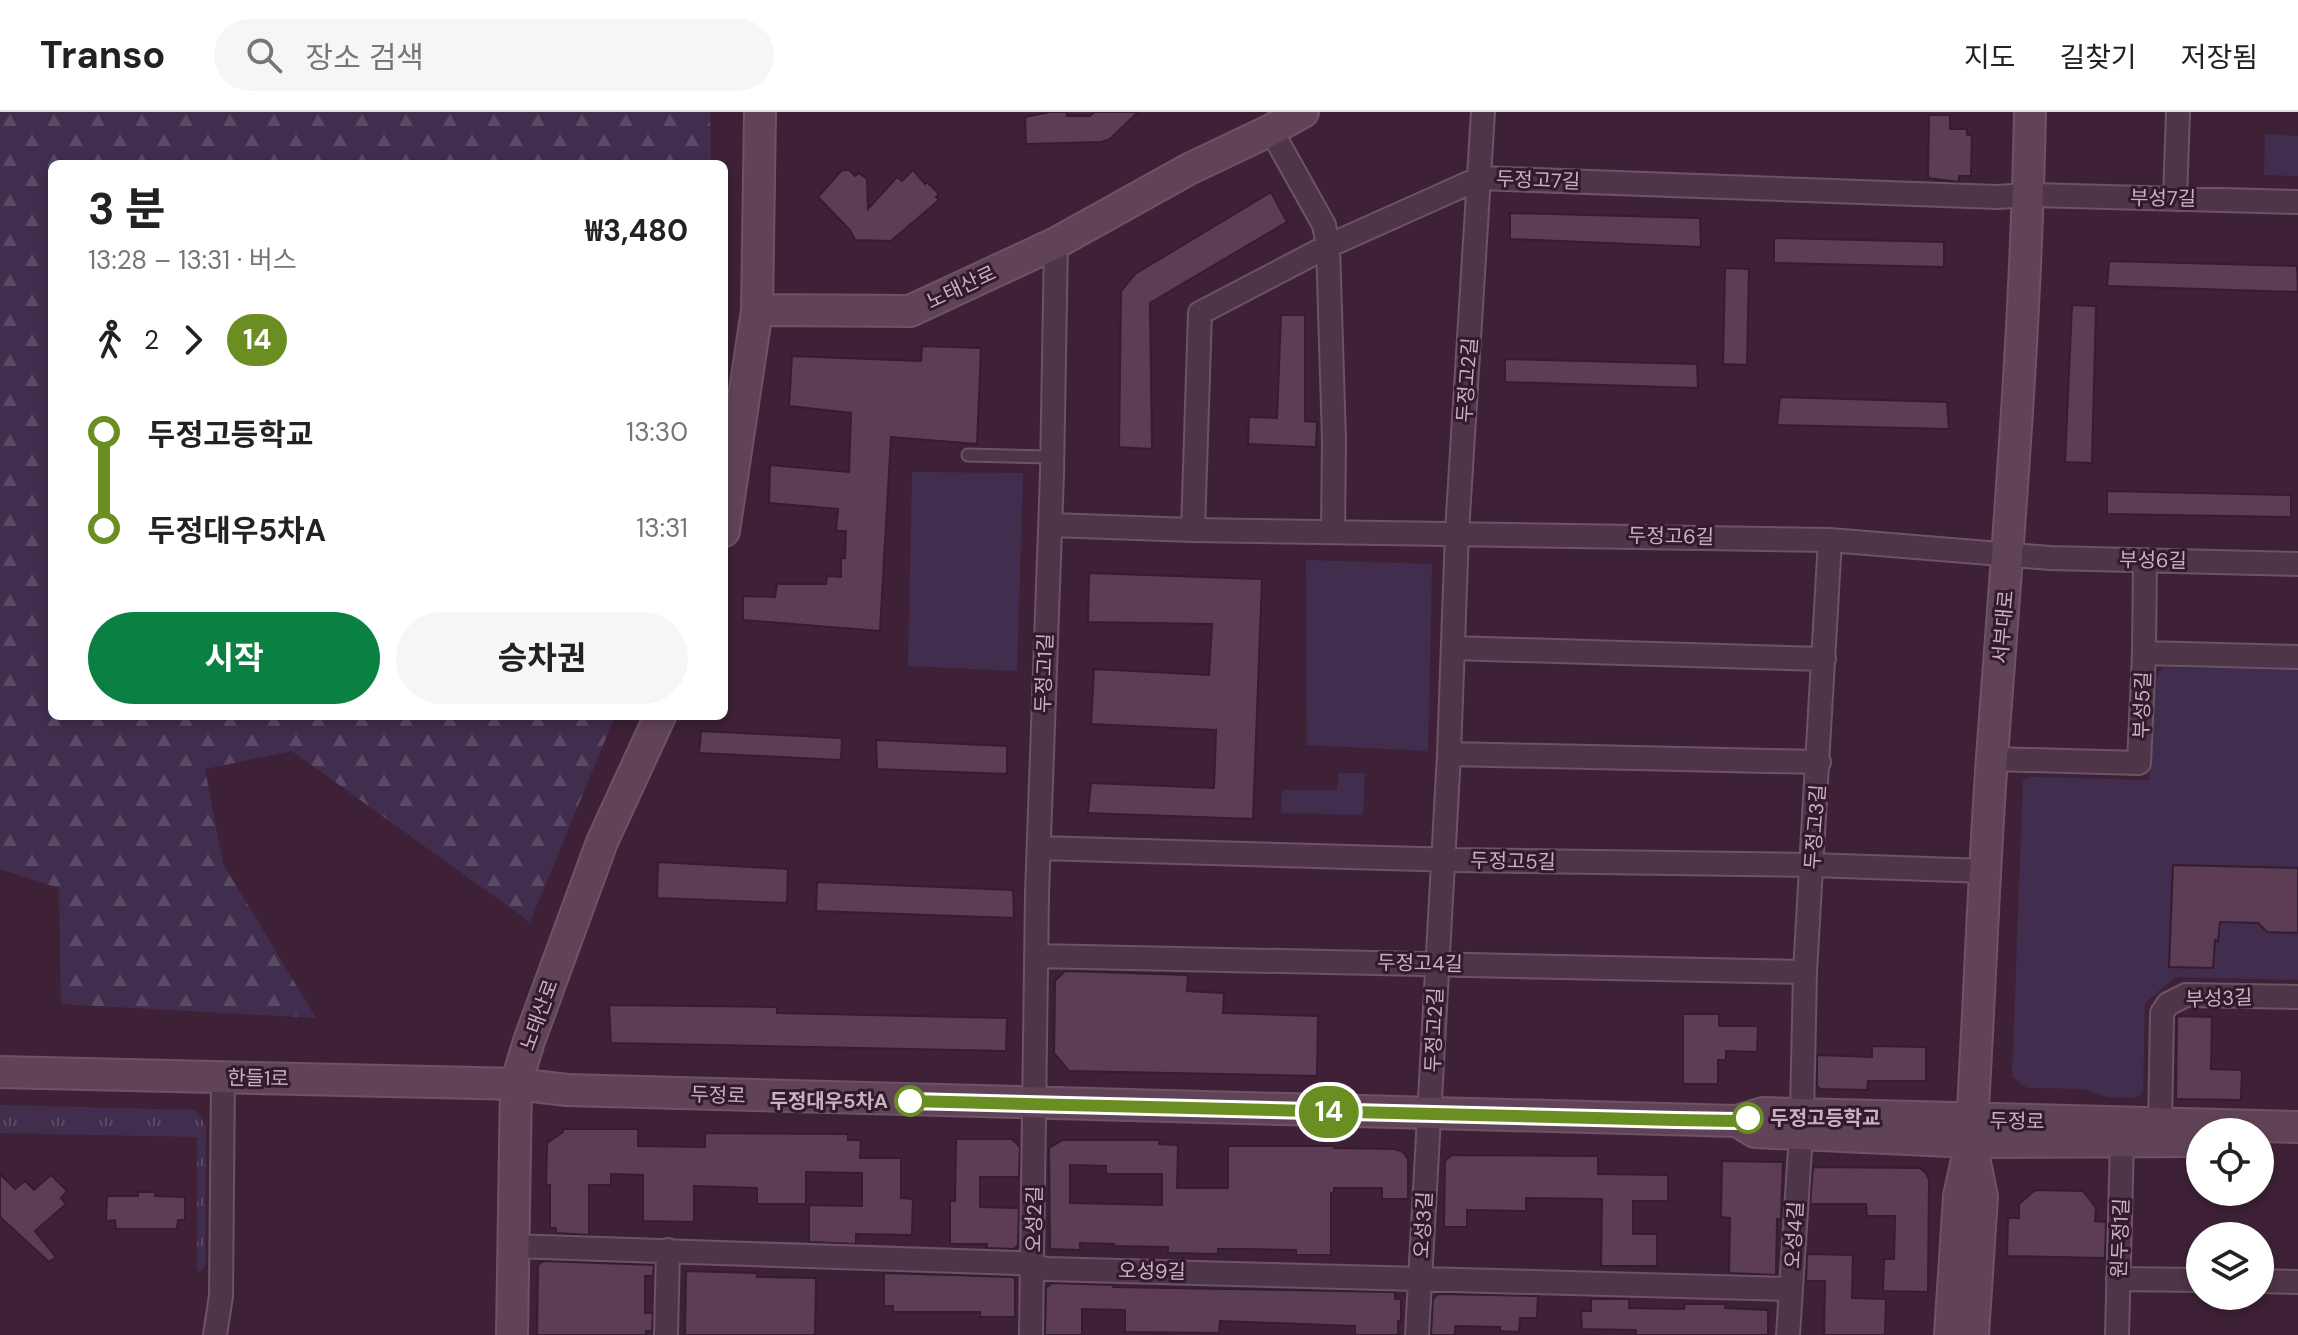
<!DOCTYPE html>
<html lang="ko">
<head>
<meta charset="utf-8">
<style>
	:root { --surface:#fff; --page:#f6f6f6; --text:#222; --muted:#767676; --line:#e0e0e0; --accent:#0b8043 }
	body { margin:0; font-family:"DM Sans","Noto Sans KR",sans-serif; background:var(--page); color:var(--text); height:100vh; display:flex; flex-direction:column; font-size:30px; white-space:nowrap }
	* { box-sizing:border-box; margin:0 }
	p { font-size:26px; color:var(--muted) }
	.icon { flex:none; width:44px; height:44px; fill:none; stroke:currentColor; stroke-width:2; stroke-linecap:round; stroke-linejoin:round }
	.map { position:relative; flex:1; overflow:hidden }
	.drawer { position:absolute; left:48px; top:48px; width:680px; height:560px; display:flex; flex-direction:column; background:var(--surface); border-radius:12px; box-shadow:0 4px 12px #0003 }
	.drawer>* { flex:none }
	.badge { padding:0 16px; border-radius:26px; font-size:28px; line-height:52px }
	.fabs { position:absolute; left:2186px; top:1006px; display:grid; gap:16px }
	.fabs a { display:grid; place-items:center; width:88px; height:88px; border-radius:50%; background:var(--surface); box-shadow:0 4px 12px #0003; font-size:40px }
	.map>.badge { position:absolute; translate:-50% -50%; box-shadow:0 0 0 4px #fff }
	.legs { display:flex; align-items:center; gap:12px; height:88px; padding:0 40px; font-size:26px }
	.legs p { margin-inline-start:auto }
	.head { display:flex; align-items:center; justify-content:space-between; height:136px; padding:0 40px }
	h1 { font-size:44px; font-weight:700; line-height:60px }
	.action { display:flex; gap:16px; margin-top:auto; padding:16px 40px }
	.action a { flex:1; height:92px; border-radius:48px; background:var(--accent); color:#fff; font-size:32px; font-weight:700; line-height:92px; text-align:center }
	.action a+a { background:var(--page); color:var(--text) }
	ul { padding:0 40px; list-style:none }
	li { display:flex; align-items:center; gap:28px; height:96px; font-size:30px }
	li i { display:grid; place-items:center; width:12px; height:100%; margin:0 10px; background:currentColor }
	li i::after { content:''; width:20px; height:20px; margin:-10px; border:6px solid; border-radius:50%; background:var(--surface) }
	li p { margin-inline-start:auto }
	li:first-child i { background:linear-gradient(#0000 50%,currentColor 0) }
	li:last-child i { background:linear-gradient(currentColor 50%,#0000 0) }
	header { display:flex; align-items:center; gap:48px; box-sizing:border-box; height:112px; padding:0 40px; background:var(--surface); border-bottom:2px solid var(--line) }
	header strong { font-size:38px }
	nav { display:flex; gap:44px; margin-inline-start:auto; font-size:28px }
	.search { width:560px; height:72px; background:var(--page); display:flex; align-items:center; gap:20px; box-sizing:border-box; padding:0 28px; border-radius:44px; color:var(--muted); font-size:30px }
	.map>svg:first-child { display:block }
	.grass { fill:url(#grass-tufts) }
	.forest { fill:url(#forest-firs) }
	.park { fill:#412e4e }
	.building { fill:#5d3d55; stroke:#351c2e; stroke-width:2; fill-rule:evenodd }
	.lines { fill:none; stroke-linecap:round; stroke-linejoin:round }
	.lane-casing { stroke:#6c5365; stroke-width:15 }
	.street-casing { stroke:#6c5365; stroke-width:26 }
	.secondary-casing { stroke:#6c5365; stroke-width:34 }
	.lane { stroke:#4e3547; stroke-width:11 }
	.street { stroke:#4e3547; stroke-width:22 }
	.secondary { stroke:#614357; stroke-width:30 }
	.line-1-casing { stroke:#fff; stroke-width:18 }
	.line-1 { stroke:#6b8e23; stroke-width:12 }
	.stop-1-dot { fill:#fff; stroke:#6b8e23; stroke-width:4 }
	.labels { text-anchor:middle; dominant-baseline:central; stroke-width:6; stroke-linejoin:round; paint-order:stroke }
	.street-label { font-size:20px; fill:#c9b1c2; stroke:#331a2c }
	.stop-label { font-size:20px; font-weight:bold; fill:#c9b1c2; stroke:#331a2c; text-anchor:end }
</style>
</head>
<body>
<header>
<strong>Transo</strong>
<div class="search"><svg class="icon" aria-label="search" viewBox="0 0 24 24"><circle cx="10" cy="10" r="6"/><path d="M15 15l6 6"/></svg>장소 검색</div>
<nav><a>지도</a><a>길찾기</a><a>저장됨</a></nav>
</header>
<div class="map">
<svg width="2298" height="1223" viewBox="0 0 2298 1223">
	<defs>
		<pattern id="grass-tufts" width="24" height="20" patternUnits="userSpaceOnUse" patternTransform="scale(2)"><rect width="24" height="20" fill="#412e4e"/><path d="M3 7l-1-3M5 7V3M7 7l1-3M15 17l-1-3M17 17v-4M19 17l1-3" fill="none" stroke="#5b4a66"/></pattern>
		<pattern id="forest-firs" width="22" height="20" patternUnits="userSpaceOnUse" patternTransform="scale(2)"><rect width="22" height="20" fill="#412e4e"/><path d="M5 1l3.5 6h-7zM16 11l3.5 6h-7z" fill="#5b4a66"/></pattern>
	</defs>
	<rect width="100%" height="100%" fill="#3e2136"/>
	<path class="grass" d="M0,993L195,998L206,1014L205,1153L201,1159H197V1025L0,1021Z"/>
	<path class="forest" d="M0,0H710L711,52H52V604H615L530,810L292,639L205,657L223,752L316,906L61,892L59,776L0,757Z"/>
	<path class="park" d="M2265,22L2298,24V64L2264,63Z
		M912,360L1023,361L1017,559L908,554Z
		M1306,448L1432,452L1428,639L1307,633Z
		M2164,555L2298,558V868L2175,865L2145,891L2143,980L2136,986L2108,985L2084,977L2027,976L2012,965L2023,668L2030,665L2149,668L2155,566Z
		M1339,661H1365L1363,703L1281,701L1282,678H1337Z"/>
	<path class="building" d="M1050,0H1067V4H1090L1094,0H1138L1110,27L1102,30L1026,32L1025,5Z
		M1929,3H1950V17H1967V23H1972L1971,64H1959V70L1928,66Z
		M842,58H849L855,64L859,61L867,67L868,97L897,65L902,69L913,58L925,72L927,70L939,82L936,85L939,88L891,129L855,128L850,118L818,85Z
		M1271,80L1287,110L1150,191L1152,337L1119,335L1121,179L1135,162Z
		M1510,101L1700,106L1701,135L1510,127Z
		M1774,126L1944,130V155L1774,151Z
		M2109,149L2297,154L2298,180L2107,174Z
		M1725,156L1749,157L1747,253L1723,252Z
		M2072,193L2096,194L2092,351L2065,350Z
		M1281,203H1305V309L1317,310L1316,335L1248,332L1249,305L1277,306Z
		M922,234L981,236L977,332L891,325L880,519L743,508V484L775,485L777,472H826L827,464L841,465V446H845L846,419H836L838,397L769,391L770,353L849,360L851,301L789,294L792,244L921,249Z
		M1505,247L1697,252L1698,276L1505,270Z
		M1780,285L1947,290L1949,317L1777,313Z
		M2107,379L2291,383V405L2107,402Z
		M1089,461L1262,467L1253,707L1088,701L1091,671L1214,676L1216,618L1091,612L1094,557L1209,563L1212,512L1088,510Z
		M701,619L842,626L841,648L699,641Z
		M876,628L1007,634V662L877,657Z
		M658,750L788,757L787,791L657,786Z
		M2173,753L2298,756V821L2267,820L2258,811L2220,810L2218,829L2215,828L2213,856L2169,855Z
		M817,770L1013,778L1014,806L816,799Z
		M1065,859L1188,863L1187,879L1224,881L1223,901L1318,904L1317,964L1069,959L1054,941L1055,869Z
		M609,893L777,895V901L1007,906L1006,939L611,931Z
		M1683,902H1719V914H1758L1757,940L1726,939V948H1718V972H1683Z
		M2177,904L2212,905L2211,957L2242,958L2241,988L2176,987Z
		M1872,934L1926,935V969H1868L1867,978L1820,977L1817,974V943L1872,945Z
		M563,1017H638V1034L705,1035V1021L848,1022V1028H861L860,1046H901V1086L913,1087L912,1123L856,1122V1132L809,1130V1093L862,1094V1061L806,1060V1092H757V1076L694,1074V1110L643,1109V1063L611,1062V1073H589V1123L556,1121V1116H550V1073H546L547,1031L563,1020Z
		M956,1027H1012L1020,1035L1019,1065H980V1095L1019,1096L1018,1133L1014,1137L987,1136V1132H950V1089H955Z
		M1063,1028H1159V1032L1178,1033L1177,1076H1228V1034H1334V1036L1395,1037L1403,1040L1408,1047V1087H1382V1076H1334V1081H1331V1143H1296V1138L1246,1137H1218V1142L1168,1141V1135L1114,1134V1132L1080,1131V1138L1050,1137L1049,1036ZM1070,1053L1106,1054V1062H1162V1093L1070,1091Z
		M1452,1043L1598,1044V1062L1668,1063V1089H1633V1122H1657V1154H1601L1602,1087L1526,1086V1099L1467,1098V1115H1444L1445,1049Z
		M1722,1049L1783,1050L1781,1107H1777L1776,1163L1729,1161L1730,1106L1721,1105Z
		M1813,1055L1919,1056L1926,1061L1929,1068L1928,1180L1883,1179L1884,1147H1894L1895,1104H1867L1866,1092H1810Z
		M0,1062L15,1077L25,1069L34,1078L51,1063L67,1079L61,1086L66,1092L35,1119L56,1145L49,1150L0,1105Z
		M2035,1078L2083,1079L2096,1096L2095,1109L2106,1110L2105,1146L2007,1144L2008,1106H2019V1092Z
		M138,1080H156L155,1084L185,1085V1108H178L177,1117H116L115,1108L106,1109L107,1084H138Z
		M1807,1142L1853,1143L1852,1186L1886,1187L1885,1223H1824L1825,1169H1806Z
		M543,1149L654,1153L653,1164H645V1201H653L652,1219H646V1223H537L538,1153Z
		M686,1159L757,1161V1165L816,1166L815,1223H685Z
		M884,1161L1012,1165L1015,1167V1205H980V1200H893V1194H884Z
		M1052,1171L1113,1173V1175L1395,1180V1187H1401V1209H1398V1223H1355V1214L1220,1209L1219,1221L1125,1220V1198L1082,1197V1223H1045L1046,1176Z
		M1438,1182L1538,1184L1537,1206H1520L1519,1220L1500,1219V1215L1455,1214V1223H1431L1433,1187Z
		M1591,1187H1629V1196L1684,1197L1685,1192H1725V1196L1768,1198V1223H1636V1218L1582,1217L1581,1199H1591Z"/>
	<g class="lines">
		<g class="lane-casing">
			<path id="lane" d="M968,343L1051,345"/>
		</g>
		<g class="street-casing">
			<path id="street" d="M1271,18L1324,113L1328,134L1334,328L1333,420
				M2175,87L2178,0
				M1051,413L1193,418L1830,428L2050,446L2298,452
				M1193,418L1200,201L1328,134L1480,66L1997,85L2028,83L2298,90
				M1453,536L1824,547
				M2144,541L2145,448
				M1449,642L1819,650
				M1992,647L2139,651L2144,541L2298,545
				M1039,736L1456,748L1812,753L1986,759
				M1036,844L1805,860
				M1802,1002L1805,860L1830,428
				M2160,1013L2162,901L2168,892L2186,883L2298,885
				M513,1134L1018,1151L1047,1157L1791,1177
				M2118,1167L2200,1168
				M2260,1169L2298,1170
				M215,1223L221,1184L223,965
				M666,1223L668,1138
				M1031,1223L1037,782L1052,362L1056,131
				M1417,1223L1449,642L1457,420L1483,0
				M1788,1223L1801,1022
				M2117,1223L2122,1028"/>
		</g>
		<g class="secondary-casing">
			<path id="secondary" d="M757,198L910,199L1056,131L1189,57L1271,18L1303,0
				M724,419L757,198L760,0
				M0,960L516,972L567,978L1737,1009
				M2200,1029L1971,1030L1755,1020L1737,1009L1763,1001L2298,1015
				M512,1223L516,972L529,929L602,730L660,604
				M1950,1223L1959,1084L1971,1030C1979,902 1983,773 1992,645C2008,430 2026,216 2030,0
				M1973,1223L1982,1085L1973,1040"/>
		</g>
		<use href="#lane" class="lane"/>
		<use href="#street" class="street"/>
		<use href="#secondary" class="secondary"/>
	</g>
	<g class="lines">
		<g class="line-1-casing">
			<path id="line-1" d="M910,989L1676,1008L1737,1009L1748,1006"/>
		</g>
		<use href="#line-1" class="line-1"/>
	</g>
	<g class="stop-1-dot">
		<circle cx="910" cy="989" r="14"/>
		<circle cx="1748" cy="1006" r="14"/>
	</g>
	<g class="labels">
		<g class="street-label">
			<text transform="translate(1538 68) rotate(2)">두정고7길</text>
			<text transform="translate(2163 86) rotate(1)">부성7길</text>
			<text transform="translate(961 175) rotate(-25)">노태산로</text>
			<text transform="translate(1467 268) rotate(-86)">두정고2길</text>
			<text transform="translate(1671 424) rotate(1)">두정고6길</text>
			<text transform="translate(2153 448) rotate(1)">부성6길</text>
			<text transform="translate(2003 515) rotate(-85)">서부대로</text>
			<text transform="translate(1044 561) rotate(-88)">두정고1길</text>
			<text transform="translate(2142 593) rotate(-88)">부성5길</text>
			<text transform="translate(1815 715) rotate(-86)">두정고3길</text>
			<text transform="translate(1513 749) rotate(1)">두정고5길</text>
			<text transform="translate(1420 851) rotate(1)">두정고4길</text>
			<text transform="translate(2219 886) rotate(-2)">부성3길</text>
			<text transform="translate(539 903) rotate(-70)">노태산로</text>
			<text transform="translate(1434 918) rotate(-88)">두정고2길</text>
			<text transform="translate(258 966) rotate(1)">한들1로</text>
			<text transform="translate(718 983) rotate(2)">두정로</text>
			<text transform="translate(2017 1009) rotate(1)">두정로</text>
			<text transform="translate(1034 1107) rotate(-89)">오성2길</text>
			<text transform="translate(1423 1113) rotate(-87)">오성3길</text>
			<text transform="translate(1794 1123) rotate(-87)">오성4길</text>
			<text transform="translate(2120 1126) rotate(-88)">원두정1길</text>
			<text transform="translate(1152 1159) rotate(1)">오성9길</text>
		</g>
		<g class="stop-label">
			<text x="888" y="989">두정대우5차A</text>
			<text x="1770" y="1006" text-anchor="start">두정고등학교</text>
		</g>
	</g>
</svg>
<div class="fabs">
<a><svg class="icon" aria-label="locate" viewBox="0 0 24 24"><circle cx="12" cy="12" r="6"/><path d="M12 2v4M12 18v4M2 12h4M18 12h4"/></svg></a>
<a><svg class="icon" aria-label="layers" viewBox="0 0 24 24"><path d="M12 4l9 5-9 5-9-5zM3 14l9 5 9-5"/></svg></a>
</div>
<b class="badge" style="left:1329px;top:1000px;background:#6b8e23;color:#fff">14</b>
<section class="drawer">
<div class="head"><div><h1>3 분</h1><p>13:28 – 13:31 · 버스</p></div><b>₩3,480</b></div>
<div class="legs"><svg class="icon" aria-label="walk" viewBox="0 0 24 24"><circle cx="13" cy="4" r="2"/><path d="M13 8l-2 6 4 7M11 14l-3 7M7 12l3-4h3l4 4"/></svg>2<svg class="icon" aria-label="forward" viewBox="0 0 24 24"><path d="M9 5l7 7-7 7"/></svg><b class="badge" style="background:#6b8e23;color:#fff">14</b></div>
<ul>
<li><i style="color:#6b8e23"></i><b>두정고등학교</b><p>13:30</p></li>
<li><i style="color:#6b8e23"></i><b>두정대우5차A</b><p>13:31</p></li>
</ul>
<div class="action"><a>시작</a><a>승차권</a></div>
</section>
</div>
</body>
</html>
